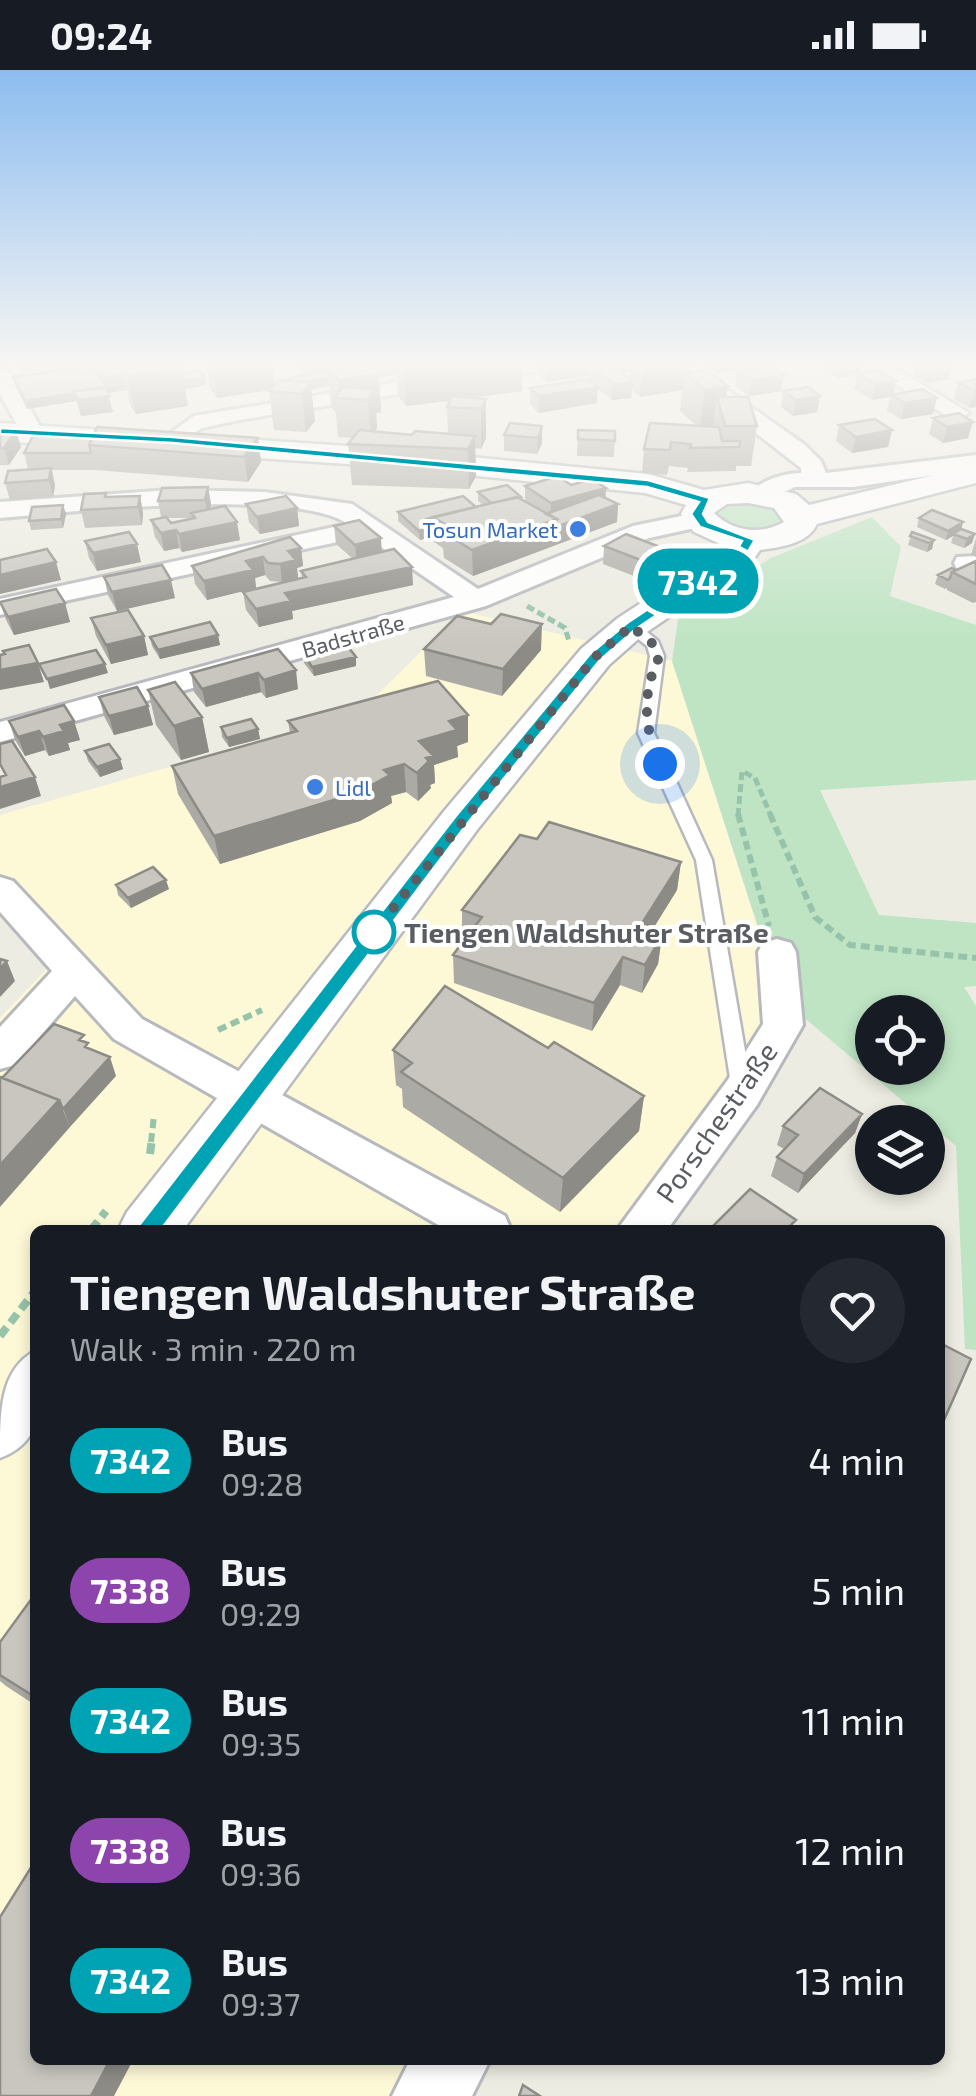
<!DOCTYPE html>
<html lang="en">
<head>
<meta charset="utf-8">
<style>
	:root { --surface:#171b24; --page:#242831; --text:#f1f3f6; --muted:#9ea1a6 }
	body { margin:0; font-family:"Exo 2",sans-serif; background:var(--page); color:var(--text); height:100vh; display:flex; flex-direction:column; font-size:38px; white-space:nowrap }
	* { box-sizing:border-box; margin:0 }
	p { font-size:32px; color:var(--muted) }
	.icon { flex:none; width:55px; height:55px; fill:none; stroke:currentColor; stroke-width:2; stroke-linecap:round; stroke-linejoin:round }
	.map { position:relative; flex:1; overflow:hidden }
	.panel { position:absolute; left:30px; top:1155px; width:915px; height:840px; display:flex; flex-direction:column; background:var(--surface); border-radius:15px; box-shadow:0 5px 15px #0003 }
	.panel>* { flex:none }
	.badge { padding:0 20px; border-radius:32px; font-size:35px; line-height:65px }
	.tools { position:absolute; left:855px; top:925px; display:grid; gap:20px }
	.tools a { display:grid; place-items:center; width:90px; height:90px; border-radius:50%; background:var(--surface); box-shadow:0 5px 15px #0003; font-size:50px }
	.you { position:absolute; width:50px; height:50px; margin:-25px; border:8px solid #fff; border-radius:50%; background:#1a73e8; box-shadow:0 0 0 15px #1a73e833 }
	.map>.badge { position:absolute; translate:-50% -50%; box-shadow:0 0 0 5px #fff }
	.round { display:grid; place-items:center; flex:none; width:105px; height:105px; border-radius:52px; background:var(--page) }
	.head { display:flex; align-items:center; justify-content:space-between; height:170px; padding:0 40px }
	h1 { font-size:48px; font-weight:700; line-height:75px }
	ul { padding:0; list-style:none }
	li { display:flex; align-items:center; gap:30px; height:130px; padding:0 40px }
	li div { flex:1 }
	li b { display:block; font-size:38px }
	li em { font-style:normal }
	li .badge { min-width:110px; font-weight:700; text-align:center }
	.status { display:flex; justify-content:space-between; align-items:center; height:70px; padding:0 50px; background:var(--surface); direction:ltr }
	.status svg { height:28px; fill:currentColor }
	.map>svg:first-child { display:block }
	.commercial { fill:#fdf9d7 }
	.green { fill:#bee4c3; fill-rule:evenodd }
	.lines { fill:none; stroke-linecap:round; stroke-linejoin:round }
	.service-casing { stroke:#b7b9be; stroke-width:5 }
	.minor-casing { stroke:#b7b9be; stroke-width:6 }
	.secondary-casing { stroke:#b8bac0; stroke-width:5 }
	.path-far2 { stroke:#96c3a9; stroke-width:5; stroke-dasharray:8 4; stroke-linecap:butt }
	.path-far1 { stroke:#96c3a9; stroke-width:6; stroke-dasharray:9 5; stroke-linecap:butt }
	.path { stroke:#96c3a9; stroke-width:8; stroke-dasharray:11 6; stroke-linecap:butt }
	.service { fill:#fff; fill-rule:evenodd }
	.minor { fill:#fff; fill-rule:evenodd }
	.secondary { fill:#fff; fill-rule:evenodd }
	.wall { fill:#acaaa4; fill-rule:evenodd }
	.shaded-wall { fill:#8c8b86 }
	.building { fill:#c8c6bf; stroke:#8c8b86; stroke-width:2.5 }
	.line { fill:#00a3b4; stroke:#fff; stroke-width:2.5 }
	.walk { stroke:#5a5d62; stroke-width:10; stroke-dasharray:0 18 }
	.shop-dot { fill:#3f7fe0; stroke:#fff; stroke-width:4 }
	.stop-dot { fill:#fff; stroke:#00a3b4; stroke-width:5 }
	.labels { text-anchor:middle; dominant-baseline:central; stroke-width:8; stroke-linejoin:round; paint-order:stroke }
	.far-shop-label { font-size:22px; fill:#366cbe; stroke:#fff; text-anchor:end }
	.far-street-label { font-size:22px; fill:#5a5d62; stroke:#fff }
	.stop-label { font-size:28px; font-weight:bold; fill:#5a5d62; stroke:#fff; text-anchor:start }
	.street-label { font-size:28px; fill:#5a5d62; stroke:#fff }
</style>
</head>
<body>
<div class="status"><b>09:24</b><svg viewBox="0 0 49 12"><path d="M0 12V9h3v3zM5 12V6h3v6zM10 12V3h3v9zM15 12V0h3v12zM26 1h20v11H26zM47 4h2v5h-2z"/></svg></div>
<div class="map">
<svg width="976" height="2026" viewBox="0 0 976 2026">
	<rect width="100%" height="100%" fill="#edece2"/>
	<path class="commercial" d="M462,541L672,591L788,952L663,1160H35V1990H481L449,2026H0V948L55,890L0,824V745L359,643Z"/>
	<path class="green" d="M761,432L778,440L782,449C763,469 730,461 713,443L721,434Z
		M872,447L901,477L890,526L976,555V710L820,720L879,845L976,853V916L964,917L976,936V1280L965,1279L956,1076L781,928L672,591L679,543L771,488ZM872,942H928V998H872Z"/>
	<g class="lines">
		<g class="service-casing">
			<path id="service" d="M626,553H636L658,571L664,586L654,663L712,790L752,1021L749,1026H735L732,1021L696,790L638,663L650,586L647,576L626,559Z"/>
		</g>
		<g class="minor-casing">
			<path id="minor" d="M505,294H553L543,300L239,350L202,358L173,377L161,370L194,346Z
				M667,294H690L805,375L821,391L826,403L976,385V399L853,417H795L769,429H751L748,424C760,411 783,403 801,403V398Z
				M863,294H888L969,343L958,350L950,348Z
				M0,298L11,304L43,362L40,367H24L21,362L0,324Z
				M170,420L265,422L352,434L478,519L633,456L700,442L713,450L709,455L649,468L486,536L0,672V652L454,527L365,466L0,545V529L348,454C295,417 70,442 0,448V432Z
				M976,486V502L957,499L954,493L957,487Z
				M0,807L13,811L142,949L505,1146L511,1160H447L114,969L75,926L15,995L0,999V957L52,901L0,842Z
				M777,869L791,873L796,882L803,955L757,1035L667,1160H617L727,1011L763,954L758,882L763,873Z
				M410,1990H490L472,2026H392Z"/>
		</g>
		<g class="secondary-casing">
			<path id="secondary" d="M0,353L378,378L648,404L704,420L748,413L796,424L809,435L976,395V413L817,454C808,474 781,477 760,480L753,490L644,564L609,595L477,760L183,1160H118L127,1142L445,740L581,579L618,548L727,477L694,462L681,444L686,435L645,423L378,396L0,371ZM748,433L774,438L784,452C761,465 733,462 714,443L727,434Z
				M35,1281C35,1329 51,1368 0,1388C0,1340 0,1300 35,1281Z"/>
		</g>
		<path class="path-far2" d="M527,536L565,558L569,571
			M738,746L742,701L755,708L771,746"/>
		<path class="path-far1" d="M738,744L769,856
			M770,744L815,847L850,875L976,888
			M218,960L262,940
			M151,1072L154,1046"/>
		<path class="path" d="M150,1084L152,1069
			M91,1160L106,1141
			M0,1266L35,1221"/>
		<use href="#service" class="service"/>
		<use href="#minor" class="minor"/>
		<use href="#secondary" class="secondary"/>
	</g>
	<path class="wall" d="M206,294H272L274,314L289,311V308L304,305L298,298L297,294H332L333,298L358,294H522V321L471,328L486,329V368L481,379L475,378L476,406L469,419L352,415L348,374L353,368L338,367L336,343L331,337L329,316L311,319L315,351L306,362L274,360L269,321L270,320L217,328L210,319ZM397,304L398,326L406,336L450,331L447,337L448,363L412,365L375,362L377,358L376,343L381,342L379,307Z
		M536,294H692L691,302L728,316L726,327L757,356L751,396H736V401L687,402L688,398L669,396L667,405L642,403L644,379L697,356L680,341L682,320L640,327L632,320L631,328L612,330L597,318V333L539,343L530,334V318L588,310L589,306L547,312L536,302ZM630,301L629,309L621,302Z
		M705,294H744V299L781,321L749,326L735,316L737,300L714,303L705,296Z
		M820,294H861L859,303L893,324L933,344L901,349L887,341L890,327L872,330L854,319L857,305L837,308L820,297Z
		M916,294H953L949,309L926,313L913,305Z
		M96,295H183L184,303L206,315L185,319L188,336L136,344L130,335L127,320L108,323L113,342L81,346L76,331L27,339L15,315L13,307L98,303Z
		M976,309V337L970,338L954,329L958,313Z
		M783,321L817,342L793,346L781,337Z
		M933,348L968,368L943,373L929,364Z
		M839,355L892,360L888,377L852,383L836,371Z
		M542,356V373L537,384L504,381V365Z
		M0,360L21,377L9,395H0Z
		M578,360L615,361L614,387L577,386Z
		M34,364L258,368L261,392L248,412L95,400H52L55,415L53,427L10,430L5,413L28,399L24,383Z
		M571,415L606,418L605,428L618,434L617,452L473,506L444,488L443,478L434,472V466L420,470L398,451V442L483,435L478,431V422L525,432V416Z
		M208,417L211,434L210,440L240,470L182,482L179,478L164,481L155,467L151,450L161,447L158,431ZM167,448H192V449L171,453Z
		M106,423L107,427L140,426L143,443L142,455L85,458L81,440Z
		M246,434L297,438L299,456L260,464L249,452Z
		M63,435L66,444L63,458L31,460L29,451Z
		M919,448L961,459L972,473L964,478L951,473L953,466L946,470L917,457Z
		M334,456L382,482L413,515L292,541L293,549L259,557L246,540L243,522L302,508L301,501L353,489L336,474Z
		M912,462L934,470L932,479L927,482L908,475Z
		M976,468V487L971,485Z
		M85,471L141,492L97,501L89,488Z
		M604,476L681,485L678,503L657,515L603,494Z
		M301,478L303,496L297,498L298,508L282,512L270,511L265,505L255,508L256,518L207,530L195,514L192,496Z
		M976,491V532L973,533L947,520V518L945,519L935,514L938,505L956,500Z
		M104,507L175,528L117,541L108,525Z
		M0,532L65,533L70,552L14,565L6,550Z
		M91,548L144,566L148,585L111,594L96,566Z
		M218,565L220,575L160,589L152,576L150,567Z
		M278,579L298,619L266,628L261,622L206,637L194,622L191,603Z
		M424,579L541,580L502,626L426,606Z
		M303,583L356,587V596L314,606L304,593Z
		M148,620L202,647L209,682L181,690L156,655Z
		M99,627L148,636L153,655L114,665L104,646Z
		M468,645V672L457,676L458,687L434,695L435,713L430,715L431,718L418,731L406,722L391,726L392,733L360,751L220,794L178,724L172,696L290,663L288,651Z
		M9,651H74L80,670L68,673L70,680L49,686L45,680L25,686L15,670Z
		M221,657L258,659L260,669L229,677L222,667Z
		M85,681L120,689L123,699L100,707L88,691Z
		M537,769L681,792L677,820L651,862L662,866L658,894L642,923L620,915L592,961L454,913L453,885L465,869L462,868V840Z
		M116,815L169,819L131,838L118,825Z
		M548,978L644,1026L639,1061L560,1142L403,1037L402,1019L396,1015L393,980Z
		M862,1044L855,1063L798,1123L771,1106L777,1087L784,1079L777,1075L783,1056Z
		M35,1524V1635L6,1616L0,1611V1572Z"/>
	<path class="shaded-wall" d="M18,294H77L20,303Z
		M212,294H272L275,319L217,328Z
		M306,294H332L333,305L328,299V306L308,310Z
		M416,294H522V321L406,336L404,298Z
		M547,294H630V301L602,305L589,294V306L547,312Z
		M643,294H692L690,308L684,303L682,320L640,327Z
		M715,294H744L743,300L714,303Z
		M840,294H861L859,304L837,308Z
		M953,294L949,309L926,313L929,297Z
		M183,295L186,310L205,307L206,315L185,319L188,336L136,344L128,306Z
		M396,296L397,304L379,307L381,342L376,343L377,358L371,369L368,330L339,328L338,310L356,303Z
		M123,304L127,320L108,323L113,342L81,346L78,330L106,318L104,307Z
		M784,305L781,321L749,326L752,310Z
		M328,308L329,316L311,319L315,351L306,362L302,324L294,313Z
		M896,311L893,326L891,325L890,327L872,330L876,314Z
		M633,312L631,328L612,330L613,314Z
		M728,316L723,350L717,327L713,356L700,358L705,320Z
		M598,317L597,333L539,343V326Z
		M976,321V337L970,338L974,322Z
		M74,323L76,331L27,339L25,331Z
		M820,326L817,342L793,346L796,330Z
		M937,328L933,344L901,349L905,333Z
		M486,329V368L481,379V339Z
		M973,352L968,368L943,373L947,357Z
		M542,356V373L537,384L538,368Z
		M16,360L21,377L9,395L4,378Z
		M892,360L888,377L852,383L856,367Z
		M475,366L476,406L469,419L468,379Z
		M258,368L261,392L248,412L244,387Z
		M51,398L55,415L53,427L49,410Z
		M208,417L211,434L208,447L205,430Z
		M606,418L605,435L550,451L551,433Z
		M140,426L143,443L142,455L138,437Z
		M618,434L617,452L473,506L472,480L557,449Z
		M63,435L66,444L63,458L61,449Z
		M297,438L299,456L260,464L257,447Z
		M237,452L240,470L182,482L179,464Z
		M963,452L961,461L946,470L948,461Z
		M433,457L434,466L420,470L419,461Z
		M176,460L179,478L164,481L161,463Z
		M975,464L972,473L964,478L967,469Z
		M381,468L382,486L357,493L355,475Z
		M934,470L932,479L927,482L929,473Z
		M137,474L141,492L97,501L93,483Z
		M301,478L303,496L297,498L298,508L282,512L280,494L288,481Z
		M681,485L678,503L657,515L659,497Z
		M263,487L265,505L255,508L256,518L207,530L204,511L246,491Z
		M56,492L61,510L0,524V505Z
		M412,497L413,515L292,541L293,549L259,557L256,539L285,523Z
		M171,510L175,528L117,541L112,522Z
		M65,533L70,552L14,565L8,547Z
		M542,554L541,580L502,626L503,599Z
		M218,565L220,575L160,589L158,580Z
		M144,566L148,585L111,594L106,575Z
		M356,587V596L314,606L312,597Z
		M38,593L44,612L0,620V600Z
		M105,594L108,603L50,619L47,609Z
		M296,600L298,619L266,628L264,610Z
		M258,603L261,622L206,637L202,619Z
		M148,636L153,655L114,665L109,646Z
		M468,645V672L457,676L458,687L434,695L435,713L430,715L431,718L418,731L417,703L419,671L449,651Z
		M202,647L209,682L181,690L174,656Z
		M74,651L80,670L68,673L70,680L49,686L43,667L60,655Z
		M258,659L260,669L229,677L227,668Z
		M39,661L45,680L25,686L18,667Z
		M120,689L123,699L100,707L97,697Z
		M404,694L406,722L391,726L392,733L360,751L220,794L214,766L384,700Z
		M35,707L41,726L0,739V717Z
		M681,792L677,820L636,886L639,858Z
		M166,810L169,819L131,838L128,828Z
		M662,866L658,894L642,923L645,895Z
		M623,887L620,915L592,961L594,933Z
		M7,891L15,911L0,927V899Z
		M110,987L116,1006L70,1057L63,1039Z
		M644,1026L639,1061L560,1142L563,1108Z
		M59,1030L70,1057L0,1137V1095Z
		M862,1044L855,1063L798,1123L804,1104Z
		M110,1990H133L114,2026H91Z"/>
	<path class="building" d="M105,294H141L122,297L123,304L104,307L96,295Z
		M141,294H178L181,298L128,306L122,297Z
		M362,294H369L379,304L338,310L328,299Z
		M370,294H396V296L375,300Z
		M401,294H441L404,298Z
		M589,294H610L633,312L613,314Z
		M924,294H951L929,297Z
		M93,295L107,318L73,321L74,323L25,331L13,307Z
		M769,295L784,305L752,310L737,300Z
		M199,300L205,307L183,311L182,303Z
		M706,300L728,316L705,320L684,303Z
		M878,300L896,311L876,314L858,303Z
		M328,301V308L303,312L292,311L289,308Z
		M588,309L598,317L539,326L530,318Z
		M976,309V321L958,313Z
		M278,310L311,312L302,324L269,321Z
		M105,317L110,326L78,330L73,321Z
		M342,317L375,319L368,330L335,328Z
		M808,317L820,326L796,330L783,321Z
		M922,319L937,328L905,333L891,325Z
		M452,326L486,329L481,339L447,337Z
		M717,327H748L757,356H725Z
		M959,343L973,352L947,357L933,348Z
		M875,349L892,360L856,367L839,355Z
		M510,353L542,356L538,368L504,365Z
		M650,353L719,357L722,371H740L739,377L690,378L691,374L671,372L670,380L644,379Z
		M97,357L258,368L244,387L89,375Z
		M0,360H16L4,378H0Z
		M359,360L412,365L415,361L475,366L468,379L348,374Z
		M578,360L615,361V371L578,369Z
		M94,363L89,375L91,383H24L34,364Z
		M51,398L49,410L5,413L8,401Z
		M558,406L571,415L592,409L606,418L551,433L525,416Z
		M507,415L521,427L491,433L478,422Z
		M208,417L205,430L158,431L162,418Z
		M106,423L105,427L140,426L138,437L81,440L84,424Z
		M599,425L618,434L556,457L557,449L546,444Z
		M286,426L297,438L257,447L246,434Z
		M463,426L476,437L427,449L433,454V457L419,461L398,442Z
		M517,427L557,449L472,480L443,462L453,459L433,447Z
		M63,435L61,449L29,451L32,437Z
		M225,436L237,452L179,464L176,460L161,463L151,450L166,447L171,453L195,448L191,443Z
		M932,440L963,452L948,461L919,448Z
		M359,450L381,468L355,475L334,456Z
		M961,459L975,464L967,469L953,464Z
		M129,462L137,474L93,483L85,471Z
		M912,462L934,470L929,473L910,466Z
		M626,464L681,485L659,497L604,476Z
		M290,467L301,478L288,481L296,490L280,494L268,493L263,487L246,491L253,500L204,511L192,496Z
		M47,479L56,492L0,505V490Z
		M394,479L412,497L285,523L291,531L256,539L243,522L306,507L301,501Z
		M976,491V514L952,502Z
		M162,495L171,510L112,522L104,507Z
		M952,498L956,500L952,502L950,508L948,510L938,505Z
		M56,519L65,533L8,547L0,532Z
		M128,540L144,566L106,575L91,548Z
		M501,544L542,554L503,599L424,579L457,546L491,554Z
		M210,552L218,565L158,580L150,567Z
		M346,574L356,587L312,597L303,583Z
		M29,575L38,593L0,600V585L5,584L3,581Z
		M278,579L296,600L264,610L258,603L202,619L191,603Z
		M96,580L105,594L47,609L39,594Z
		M438,611L468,645L449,651L457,660L419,671L434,686L426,688L429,691L417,703L404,694L384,700L390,705L357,723L214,766L172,696L297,661L288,651Z
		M175,612L202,647L174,656L148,620Z
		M137,617L148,636L109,646L99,627Z
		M64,635L74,651L60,655L64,661L43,667L39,661L18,667L9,651Z
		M251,649L258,659L227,668L221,657Z
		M12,671L35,707L0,717V707L6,705L0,694V674Z
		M109,674L120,689L97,697L85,681Z
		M549,752L681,792L639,858L662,866L645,895L623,887L594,933L453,885L482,847L462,840L520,765L537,769Z
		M153,797L166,810L128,828L116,815Z
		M0,889L7,891L0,899Z
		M445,916L548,978L554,972L644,1026L563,1108L401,1002L412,993L393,980Z
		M54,954L84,965L79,970L88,973L85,977L110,987L63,1039L59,1030L2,1008Z
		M0,1007L59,1030L0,1095Z
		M820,1018L862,1044L804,1104L777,1087L798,1065L783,1056Z
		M750,1119L796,1150L786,1160H709Z
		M940,1273L971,1289L940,1359Z
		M35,1524V1627L0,1605V1572Z
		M35,1791V1990H110L91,2026H0V1847Z
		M523,2015L540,2026H519Z"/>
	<linearGradient id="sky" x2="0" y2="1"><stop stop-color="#8cbcf0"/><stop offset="0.51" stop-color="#f7f6f2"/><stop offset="1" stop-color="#f7f6f2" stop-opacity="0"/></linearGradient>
	<rect width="976" height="577" fill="url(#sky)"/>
	<path class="line" d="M0,358L173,367L648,410L710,428L703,444L708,452L755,470L746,485L636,559L600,590L467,754L156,1166L148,1169L137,1160L140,1154L455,747L590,584L627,553L737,480L742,471L700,457L691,444L699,432L647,417L173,373L0,364Z"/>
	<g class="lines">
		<path class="walk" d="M374,862L367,871L595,587L631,556L653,574L658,590C641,625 645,661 660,694"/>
	</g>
	<g class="shop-dot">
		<circle cx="578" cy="459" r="10"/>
		<circle cx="315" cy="717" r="10"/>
	</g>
	<circle class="stop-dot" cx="374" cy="862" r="20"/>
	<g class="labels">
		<g class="far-shop-label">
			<text x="558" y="459">Tosun Market</text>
			<text x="335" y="717" text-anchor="start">Lidl</text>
		</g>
		<g class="far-street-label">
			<text transform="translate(353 565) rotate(-16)">Badstraße</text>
		</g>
		<g class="stop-label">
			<text x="404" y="862">Tiengen Waldshuter Straße</text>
		</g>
		<g class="street-label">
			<text transform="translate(716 1052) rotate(-55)">Porschestraße</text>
		</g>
	</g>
</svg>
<div class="tools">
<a><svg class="icon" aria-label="locate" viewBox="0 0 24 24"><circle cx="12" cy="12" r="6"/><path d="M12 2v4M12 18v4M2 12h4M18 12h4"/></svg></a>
<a><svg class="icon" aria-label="layers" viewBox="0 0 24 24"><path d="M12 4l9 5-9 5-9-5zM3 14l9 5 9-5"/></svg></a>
</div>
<div class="you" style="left:660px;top:694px"></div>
<b class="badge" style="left:698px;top:511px;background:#00a3b4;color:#fff">7342</b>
<section class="panel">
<div class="head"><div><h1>Tiengen Waldshuter Straße</h1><p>Walk · 3 min · 220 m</p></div><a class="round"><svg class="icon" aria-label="heart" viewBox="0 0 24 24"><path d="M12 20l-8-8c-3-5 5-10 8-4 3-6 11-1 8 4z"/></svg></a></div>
<ul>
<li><span class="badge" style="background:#00a3b4;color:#fff">7342</span><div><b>Bus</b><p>09:28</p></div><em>4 min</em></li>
<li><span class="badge" style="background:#8e44ad;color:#fff">7338</span><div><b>Bus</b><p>09:29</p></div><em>5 min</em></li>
<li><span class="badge" style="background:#00a3b4;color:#fff">7342</span><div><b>Bus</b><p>09:35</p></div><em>11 min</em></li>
<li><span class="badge" style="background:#8e44ad;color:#fff">7338</span><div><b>Bus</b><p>09:36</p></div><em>12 min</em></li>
<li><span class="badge" style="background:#00a3b4;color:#fff">7342</span><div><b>Bus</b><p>09:37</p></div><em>13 min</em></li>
</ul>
</section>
</div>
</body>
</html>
